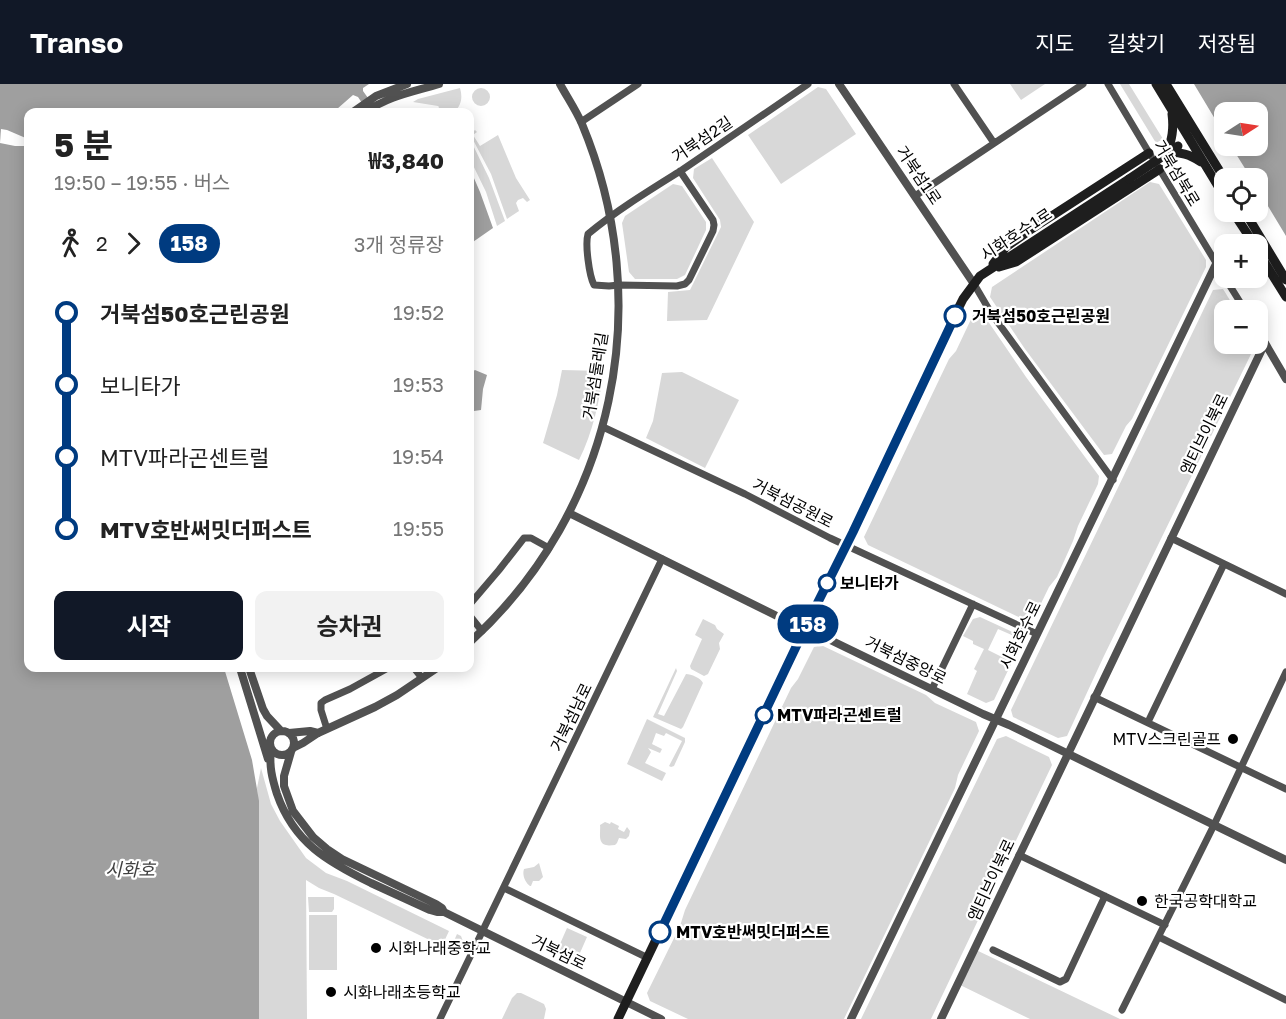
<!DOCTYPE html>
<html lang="ko">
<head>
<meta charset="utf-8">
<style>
	:root { --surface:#fff; --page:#f2f2f2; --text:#222; --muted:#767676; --accent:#111827 }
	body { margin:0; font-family:"Golos Text","Noto Sans KR",sans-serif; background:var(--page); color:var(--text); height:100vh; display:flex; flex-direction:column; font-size:22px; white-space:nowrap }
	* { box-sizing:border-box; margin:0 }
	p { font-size:20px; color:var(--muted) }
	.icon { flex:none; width:33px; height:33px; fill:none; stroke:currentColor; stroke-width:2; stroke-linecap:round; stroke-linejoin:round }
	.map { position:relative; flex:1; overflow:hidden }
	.sheet { position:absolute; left:24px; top:24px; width:450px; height:564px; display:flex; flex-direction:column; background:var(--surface); border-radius:12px; box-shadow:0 3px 15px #0003 }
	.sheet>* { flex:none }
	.badge { padding:0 12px; border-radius:20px; font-size:21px; line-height:39px }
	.needle { width:39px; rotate:78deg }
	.controls { position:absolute; left:1214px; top:18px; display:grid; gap:12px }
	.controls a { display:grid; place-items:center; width:54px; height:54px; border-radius:12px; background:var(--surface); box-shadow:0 3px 15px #0003; font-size:30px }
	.map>.badge { position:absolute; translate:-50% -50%; box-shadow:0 0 0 3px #fff }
	.legs { display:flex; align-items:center; gap:9px; height:66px; padding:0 30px; font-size:20px }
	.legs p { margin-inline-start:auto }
	.summary { display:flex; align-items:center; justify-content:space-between; height:102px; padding:0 30px }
	h1 { font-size:33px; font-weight:700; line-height:45px }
	.primary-button { display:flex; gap:12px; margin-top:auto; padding:12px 30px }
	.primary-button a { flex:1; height:69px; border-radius:12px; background:var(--accent); color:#fff; font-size:24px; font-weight:700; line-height:69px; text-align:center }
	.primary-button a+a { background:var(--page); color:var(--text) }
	ul { padding:0 30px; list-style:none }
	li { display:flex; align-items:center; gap:21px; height:72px; font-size:22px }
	li i { display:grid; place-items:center; width:9px; height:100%; margin:0 8px; background:currentColor }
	li i::after { content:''; width:15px; height:15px; margin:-8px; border:4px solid; border-radius:50%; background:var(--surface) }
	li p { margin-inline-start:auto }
	li:first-child i { background:linear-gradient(#0000 50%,currentColor 0) }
	li:last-child i { background:linear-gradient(currentColor 50%,#0000 0) }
	header { display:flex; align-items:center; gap:36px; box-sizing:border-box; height:84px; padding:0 30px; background:var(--accent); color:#fff }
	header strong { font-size:28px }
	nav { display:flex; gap:33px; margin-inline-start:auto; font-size:21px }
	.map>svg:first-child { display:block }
	.green { fill:#d8d8d8 }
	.water { fill:#9f9f9f }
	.pier { fill:#fff }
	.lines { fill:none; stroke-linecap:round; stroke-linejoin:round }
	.minor { stroke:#515151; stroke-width:7 }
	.tertiary { stroke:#515151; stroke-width:8 }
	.secondary { stroke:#1e1e1e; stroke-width:9 }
	.secondary-bridge { stroke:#1e1e1e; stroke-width:9 }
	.line-1-casing { stroke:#fff; stroke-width:14 }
	.line-1 { stroke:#003b80; stroke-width:9 }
	.stop-1-dot { fill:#fff; stroke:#003b80; stroke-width:3 }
	.poi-dot { fill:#000; stroke:#fff; stroke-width:2 }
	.labels { text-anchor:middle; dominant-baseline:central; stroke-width:4.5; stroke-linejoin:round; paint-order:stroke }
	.street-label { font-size:16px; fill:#000; stroke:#fff }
	.stop-label { font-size:16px; font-weight:bold; fill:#000; stroke:#fff; text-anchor:start }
	.poi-label { font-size:16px; fill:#000; stroke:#fff; text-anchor:start }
	.water-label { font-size:18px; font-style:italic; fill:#404040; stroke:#fff }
</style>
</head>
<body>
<header>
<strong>Transo</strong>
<nav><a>지도</a><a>길찾기</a><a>저장됨</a></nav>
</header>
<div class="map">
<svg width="1286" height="935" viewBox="0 0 1286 935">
	<rect width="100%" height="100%" fill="#fff"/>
	<path class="green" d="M1010,0H1045L1021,16Z
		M1120,0H1129L1163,55L1156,59Z
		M818,3L826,5L856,50L781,100L748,51Z
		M472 13a9 9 0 1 1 18 0a9 9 0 1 1-18 0Z
		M460,4C463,14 461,22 454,28H437L439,23L438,22L413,18L418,15Z
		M475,46L477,48L473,51L480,62L498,51L516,94L530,116L527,118L523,114L518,116L516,119L519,127L507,135L491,90L471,52V49Z
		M470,55L489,94L505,137L497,142L486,108L470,75Z
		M712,74L754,138L707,236L667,237L668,208L690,206L721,143L720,136L693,94L694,85Z
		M1150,98L1159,100L1206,176V183L1132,335L1126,342L1112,370L1104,371L1025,265L990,213L992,203Z
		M673,100L682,102L706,138V146L685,191L677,195H635L629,188L622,139L625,132Z
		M1223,205L1236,226H1224V260H1254L1253,266L1103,574L1067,652L1058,654L1013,633L1011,626L1213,206Z
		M983,230L1026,293L1099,392L1098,400L1078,442L1073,457L1057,493L1049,503L1034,534L1025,536L868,461L864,453L949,275L956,267L973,231Z
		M562,286L604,287C599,318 593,348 579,376L543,359L557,311Z
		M682,288L739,316L705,384L646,354L653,337L662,289Z
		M980,533L1021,552L1023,556L998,545L988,566L1012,578L994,616L986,619L967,610L977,587L974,585L984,565L973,560V557L963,552L973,535Z
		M703,535L715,541L717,545L724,550L719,559L720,565L708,590L704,592L691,585L690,582L702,555L695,551Z
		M821,561L926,611L935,619L976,638L979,647L958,691L955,704L844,935H688L650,917L647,909L680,842L685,826L791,604L798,595L814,563Z
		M676,584L677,587L658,630L664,632L686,590C691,590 701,594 703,599L683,643L681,645L653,633Z
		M647,635L685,654V658L674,682L671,683L669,682L682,657L666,649L664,652L656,649L652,660L662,665L660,669L648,664L651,668L645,679L666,689L662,697L627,680Z
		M1006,652L1049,673L1052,681L931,935H861L997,655Z
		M261,684L271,720L280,737L306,774L326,789L347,797L449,847L442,862L334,810L319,804L306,796L307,935H259V734L257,704Z
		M605,738L610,740L611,738L619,742L618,745L624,748L627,743L630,747L629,752L626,755L619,754L617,759L615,761C612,761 609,762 606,761C597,759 601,747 600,741Z
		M539,779L543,793L539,797H533L531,802H530C525,798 522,791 524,785L534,783Z
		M308,813H334V825L332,828H309Z
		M309,831H337V886H309Z
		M567,844L587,853L576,878L556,869Z
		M457,850L461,852L464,860L459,871L450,866Z
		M974,865L1120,935H1030L958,900Z
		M517,909H521L544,920L546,925L544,935H502L512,914Z"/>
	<path class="water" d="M0,0H369L363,4V7L378,28H368L358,13L353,11L337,25L317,24L301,28H28V584H224L252,676L259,717V935H0Z
		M1194,0H1286V152L1257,104V94H1251L1231,62H1257V28H1224V50Z
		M470,85L480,108L493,144L470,160Z
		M475,286L487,291L483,305L481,326L474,327L470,321V289Z"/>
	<path class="pier" d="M1,45L7,46L28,55V62H15L0,59Z"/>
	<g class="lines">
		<path class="minor" d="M954,0L994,59
			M1108,0L1151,72
			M581,38L638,0
			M1157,81L1224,192
			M680,87L713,136L714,141L713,147L689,196L685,200L677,202L619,201L609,202L594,201C589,191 585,160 588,150C617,126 650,106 682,86L808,0
			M915,112L1083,0
			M1225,194L1245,226
			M974,200L991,229L1113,396
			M1257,247L1265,259
			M603,343L745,410L830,454L1037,550
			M1171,454L1286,510
			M470,520L499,486L524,454H531L549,464
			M470,532L482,547
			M414,584L422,594
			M932,605L973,520
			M1094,613L1286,705
			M1148,638L1224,480
			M327,645L321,626V619L325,616L350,605L388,584
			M1019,771L1165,841
			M504,804L648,874
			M1159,853L1286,916
			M993,866L1060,898L1066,895L1105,812
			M1122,926L1214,741L1286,588
			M440,935L662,475"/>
		<path class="tertiary" d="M839,0L974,200
			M353,28L376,12L407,0
			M366,28C388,12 413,8 439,0
			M1265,259L1286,295
			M569,429L787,537L822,552L983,630L1009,641L1286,776
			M470,558C615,426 657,220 582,40C576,26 567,13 560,0
			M240,584L268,675
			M249,584L263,625L267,632L281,647
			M270 659a12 12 0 1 1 24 0a12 12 0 1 1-24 0Z
			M289,649L310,647L318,649
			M293,664L303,659L318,649L375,623L397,611L437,584
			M271,665C269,682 272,694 277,710C294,759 328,778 371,799C391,808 410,817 430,826L437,828H444
			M291,668L284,692V702L293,727L313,753L327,765L342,775L436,820L442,824L444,828L661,935
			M851,935L1216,180
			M941,935L1265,259"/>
		<path class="secondary" d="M1156,0L1224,112
			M1166,0L1224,94
			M1172,30C1174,45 1172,55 1167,69C1181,68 1189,70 1201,78
			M1233,128L1254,160
			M1245,128L1286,196
			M1257,166L1286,213
			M993,180L1006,163L1030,146L1149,69
			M999,183L1016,178L1160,85
			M618,935L813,528L853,448L948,245L963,215L980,192L1129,95"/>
		<path class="secondary-bridge" d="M1129,95L1178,62"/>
	</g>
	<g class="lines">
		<g class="line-1-casing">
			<path id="line-1" d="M660,848L805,544L853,448L955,232"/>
		</g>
		<use href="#line-1" class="line-1"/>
	</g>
	<g class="stop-1-dot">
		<circle cx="955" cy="232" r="10"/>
		<circle cx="827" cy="499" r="8"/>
		<circle cx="764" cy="631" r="8"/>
		<circle cx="660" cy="848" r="10"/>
	</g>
	<g class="poi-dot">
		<circle cx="1233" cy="655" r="6"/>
		<circle cx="1142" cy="817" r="6"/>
		<circle cx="376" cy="864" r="6"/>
		<circle cx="331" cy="908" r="6"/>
	</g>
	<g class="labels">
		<g class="street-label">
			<text transform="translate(702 55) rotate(-34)">거북섬2길</text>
			<text transform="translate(1177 89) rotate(59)">거북섬북로</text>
			<text transform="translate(919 91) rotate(56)">거북섬1로</text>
			<text transform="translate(1016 150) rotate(-33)">시화호수1로</text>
			<text transform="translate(595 292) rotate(-81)">거북섬둘레길</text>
			<text transform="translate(1204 350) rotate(-64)">엠티브이북로</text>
			<text transform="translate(793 419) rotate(27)">거북섬공원로</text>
			<text transform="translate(1020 551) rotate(-64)">시화호수로</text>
			<text transform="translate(906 576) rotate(26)">거북섬중앙로</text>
			<text transform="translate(571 633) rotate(-64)">거북섬남로</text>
			<text transform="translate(991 796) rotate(-65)">엠티브이북로</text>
			<text transform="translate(559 868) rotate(26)">거북섬로</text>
		</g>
		<g class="stop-label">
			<text x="972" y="232">거북섬50호근린공원</text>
			<text x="840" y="499">보니타가</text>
			<text x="777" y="631">MTV파라곤센트럴</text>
			<text x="676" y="848">MTV호반써밋더퍼스트</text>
		</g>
		<g class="poi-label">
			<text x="1221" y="655" text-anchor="end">MTV스크린골프</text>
			<text x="1154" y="817">한국공학대학교</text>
			<text x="388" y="864">시화나래중학교</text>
			<text x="343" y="908">시화나래초등학교</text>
		</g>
		<g class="water-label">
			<text x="130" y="785">시화호</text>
		</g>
	</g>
</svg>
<div class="controls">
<a><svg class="needle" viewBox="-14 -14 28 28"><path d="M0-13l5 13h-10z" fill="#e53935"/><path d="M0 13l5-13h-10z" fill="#767676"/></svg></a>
<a><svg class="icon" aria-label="locate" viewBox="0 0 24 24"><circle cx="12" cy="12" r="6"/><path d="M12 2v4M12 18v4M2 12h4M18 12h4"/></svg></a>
<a>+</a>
<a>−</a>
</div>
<b class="badge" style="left:808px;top:540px;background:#003b80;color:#fff">158</b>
<section class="sheet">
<div class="summary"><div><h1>5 분</h1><p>19:50 – 19:55 · 버스</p></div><b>₩3,840</b></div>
<div class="legs"><svg class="icon" aria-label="walk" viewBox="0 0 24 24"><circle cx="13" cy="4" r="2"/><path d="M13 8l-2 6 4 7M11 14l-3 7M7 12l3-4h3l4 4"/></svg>2<svg class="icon" aria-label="forward" viewBox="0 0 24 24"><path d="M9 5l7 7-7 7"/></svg><b class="badge" style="background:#003b80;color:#fff">158</b><p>3개 정류장</p></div>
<ul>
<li><i style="color:#003b80"></i><b>거북섬50호근린공원</b><p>19:52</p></li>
<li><i style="color:#003b80"></i><span>보니타가</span><p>19:53</p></li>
<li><i style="color:#003b80"></i><span>MTV파라곤센트럴</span><p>19:54</p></li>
<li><i style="color:#003b80"></i><b>MTV호반써밋더퍼스트</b><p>19:55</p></li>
</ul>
<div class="primary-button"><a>시작</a><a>승차권</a></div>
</section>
</div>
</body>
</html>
